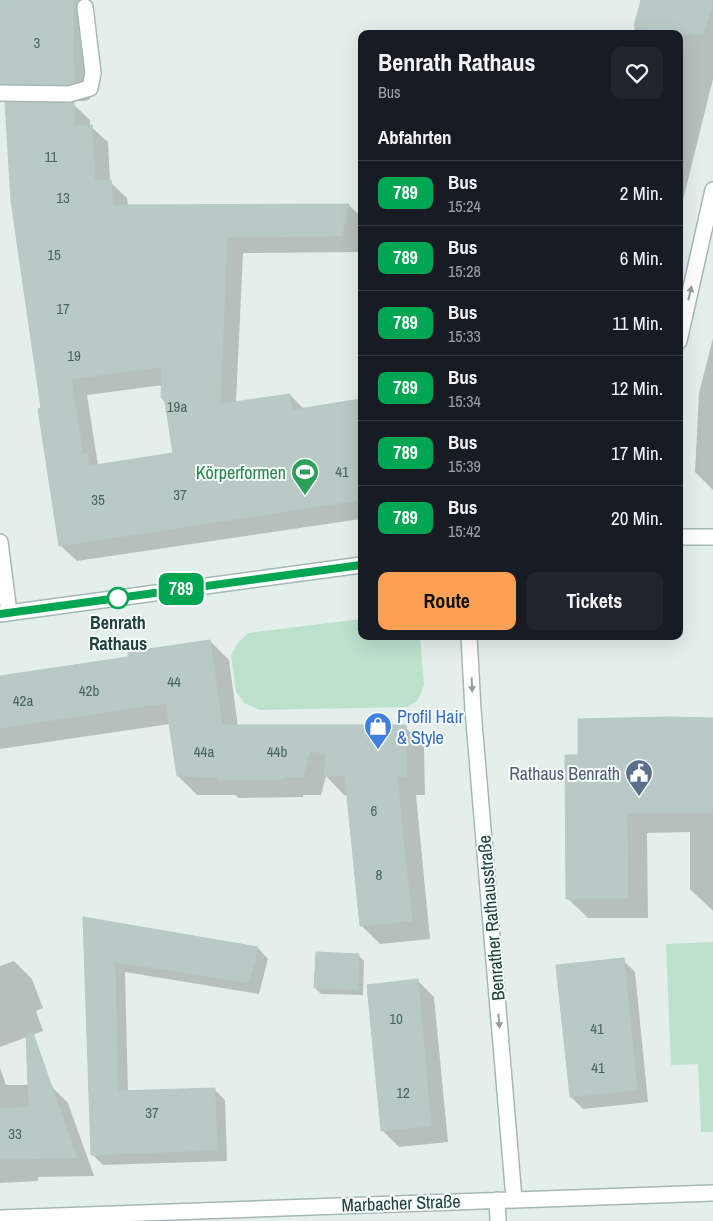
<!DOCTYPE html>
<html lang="de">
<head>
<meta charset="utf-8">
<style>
	:root { --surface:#171b24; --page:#20242c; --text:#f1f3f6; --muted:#9ea1a6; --line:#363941; --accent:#fca054 }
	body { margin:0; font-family:"Archivo Narrow",sans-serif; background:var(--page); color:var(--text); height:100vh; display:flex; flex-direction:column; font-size:19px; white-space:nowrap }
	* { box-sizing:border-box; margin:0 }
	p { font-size:16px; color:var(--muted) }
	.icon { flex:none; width:28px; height:28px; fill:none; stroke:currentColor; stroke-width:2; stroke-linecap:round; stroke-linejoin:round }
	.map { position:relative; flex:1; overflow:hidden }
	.drawer { position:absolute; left:358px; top:30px; width:325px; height:610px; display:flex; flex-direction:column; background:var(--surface); border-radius:10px; box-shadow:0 5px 20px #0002 }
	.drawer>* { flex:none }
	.badge { padding:0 10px; border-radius:8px; font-size:18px; line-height:32px }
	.map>.badge { position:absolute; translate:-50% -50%; box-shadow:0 0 0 2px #fff }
	h2 { padding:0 20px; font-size:19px; line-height:45px }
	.round { display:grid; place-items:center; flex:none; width:52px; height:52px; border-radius:10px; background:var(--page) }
	.summary { display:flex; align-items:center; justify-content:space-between; height:85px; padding:0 20px }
	h1 { font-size:24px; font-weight:800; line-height:38px }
	.cta { display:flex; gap:10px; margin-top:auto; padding:10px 20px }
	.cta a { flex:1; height:58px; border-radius:10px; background:var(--accent); color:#111; font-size:20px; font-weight:800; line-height:58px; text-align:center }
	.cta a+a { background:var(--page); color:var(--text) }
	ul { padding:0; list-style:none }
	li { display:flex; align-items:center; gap:15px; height:65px; padding:0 20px; border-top:1px solid var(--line) }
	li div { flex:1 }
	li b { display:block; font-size:19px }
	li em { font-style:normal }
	li .badge { min-width:55px; font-weight:700; text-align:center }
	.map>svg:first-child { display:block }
	.green { fill:#bce1cd }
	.shadow { fill:#0003; fill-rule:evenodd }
	.building { fill:#b9cac6; stroke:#b6c9c5; fill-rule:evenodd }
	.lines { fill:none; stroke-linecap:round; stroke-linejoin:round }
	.minor-casing { stroke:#a6b8b5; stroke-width:18 }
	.minor { stroke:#fff; stroke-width:15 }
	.oneway { fill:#90a0a0 }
	.line-casing { stroke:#fff; stroke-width:11 }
	.line { stroke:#00a651; stroke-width:8 }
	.stop-dot { fill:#fff; stroke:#00a651; stroke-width:2.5 }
	.labels { text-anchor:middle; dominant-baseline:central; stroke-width:4; stroke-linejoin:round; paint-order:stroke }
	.number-label { font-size:15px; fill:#486462 }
	.leisure-label { font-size:18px; fill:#27864d; stroke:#f5fbf9; text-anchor:end }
	.stop-label { font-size:18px; font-weight:bold; fill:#224240; stroke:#f5fbf9 }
	.shop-label { font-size:18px; fill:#366cbe; stroke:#f5fbf9; text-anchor:start }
	.service-label { font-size:18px; fill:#4e5e75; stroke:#f5fbf9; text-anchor:end }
	.street-label { font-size:18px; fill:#224240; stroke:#f5fbf9 }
</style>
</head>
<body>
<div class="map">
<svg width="713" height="1221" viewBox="0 0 713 1221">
	<rect width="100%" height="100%" fill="#e4efec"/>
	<path class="green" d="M361,619V636H420L424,685L418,700L407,707L260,710L244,703L236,691L231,655L238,643L248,633Z
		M713,942V1132H701L698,1064L671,1065L666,944Z"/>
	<path class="shadow" d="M0,0H89L90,99L85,101L17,100L0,83Z
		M642,0H713V79L679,216V34H633Z
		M73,104L90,120V126L108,142L110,182L127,198L128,206L349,205L361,217V237L358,252L243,253L236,402L290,395L304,409L361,400V519L77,561L60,545L42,409ZM163,385L174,454L98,465L87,395Z
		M713,338V490L695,472L699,393Z
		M210,641L229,660L238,727H405L424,746L425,795H416L430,939L380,944L362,926L348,795H344L326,776L321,795H303V797L239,798L235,795H197L178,776L170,724L0,749V677L130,658Z
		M713,719V911L690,889V832L647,833L648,918H588L567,898L579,756Z
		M84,919L258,948L268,959L259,994L125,972L128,1092L214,1089L225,1100L227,1161L103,1165L92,1154Z
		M358,955L364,961L363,995L321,994L315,988Z
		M623,960L635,972L648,1102L583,1109L571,1097Z
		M14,961L32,979L43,1008L36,1011L43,1031L0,1047V966Z
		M417,980L434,997L448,1142L399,1147L382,1130Z
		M0,1068L6,1085H50L68,1103L94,1176L38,1177V1181L0,1183Z"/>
	<path class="building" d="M0,0H73L74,83L68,85L0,84Z
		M641,0H713L704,34H640L642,28L634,26Z
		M5,102H74V126L92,125L95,181L111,180L113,205L349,204L342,236L227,237L220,404L290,394L292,410L361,399V500L59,546L38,409L41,408L11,201ZM162,367L161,397L165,402L173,453L89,466L87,453L83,454L71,379Z
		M210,640L222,725H406V777L397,776L412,921L360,926L345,776H324L326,754L310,751L303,777H285L284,779L218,780V777L177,776L166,703L0,728V676L128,657V652Z
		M668,717L713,718V813H627L628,898L566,899L565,755H578V719Z
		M83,917L258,947L249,983L115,962L118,1091L215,1088L217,1150L91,1155Z
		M316,952L359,954L358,990L314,988Z
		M624,958L637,1090L570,1097L556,965Z
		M418,979L431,1126L381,1131L367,985Z
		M33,1033L77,1158L0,1159V1109L29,1107L26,1035Z"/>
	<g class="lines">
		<g class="minor-casing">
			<path id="minor" d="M0,93L69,94L90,88L93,73L85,7
				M679,341L713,190
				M679,537H713
				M0,542L9,613
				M0,614L361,565
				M469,636L473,710L514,1199
				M497,1200L498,1221
				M0,1218L713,1193"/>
		</g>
		<use href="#minor" class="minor"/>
	</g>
	<defs><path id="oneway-solid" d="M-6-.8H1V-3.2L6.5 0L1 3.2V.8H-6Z" transform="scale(1.25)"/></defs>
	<g class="oneway">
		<use href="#oneway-solid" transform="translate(690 293) rotate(-77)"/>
		<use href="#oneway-solid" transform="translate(472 685) rotate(87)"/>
		<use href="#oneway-solid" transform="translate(499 1021) rotate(85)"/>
	</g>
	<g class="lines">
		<g class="line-casing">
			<path id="line" d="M0,614L361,565"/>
		</g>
		<use href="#line" class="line"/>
	</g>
	<defs>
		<g id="stadium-pin" transform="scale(1.4375)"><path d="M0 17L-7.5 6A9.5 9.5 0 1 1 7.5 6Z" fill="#2e9e5b" stroke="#f5fbf9"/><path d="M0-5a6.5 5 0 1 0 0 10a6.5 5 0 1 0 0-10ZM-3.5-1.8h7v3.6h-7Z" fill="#fff"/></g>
		<g id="shop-pin" transform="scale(1.4375)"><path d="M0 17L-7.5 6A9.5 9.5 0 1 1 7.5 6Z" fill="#3f7fe0" stroke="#f5fbf9"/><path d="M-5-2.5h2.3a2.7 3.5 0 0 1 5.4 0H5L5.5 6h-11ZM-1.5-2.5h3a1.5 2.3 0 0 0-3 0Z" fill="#fff"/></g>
		<g id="civic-pin" transform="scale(1.4375)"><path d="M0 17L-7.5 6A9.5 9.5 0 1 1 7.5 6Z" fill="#5c6f8a" stroke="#f5fbf9"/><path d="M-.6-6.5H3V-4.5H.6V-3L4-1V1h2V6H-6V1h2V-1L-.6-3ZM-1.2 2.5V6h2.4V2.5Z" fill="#fff"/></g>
	</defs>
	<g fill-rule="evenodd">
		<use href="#stadium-pin" x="305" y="472"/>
		<use href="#shop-pin" x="378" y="726"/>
		<use href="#civic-pin" x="639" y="773"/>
	</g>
	<circle class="stop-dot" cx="118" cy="598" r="10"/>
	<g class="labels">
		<g class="number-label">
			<text x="37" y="42">3</text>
			<text x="51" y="156">11</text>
			<text x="63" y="197">13</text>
			<text x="54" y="254">15</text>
			<text x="63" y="308">17</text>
			<text x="74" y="355">19</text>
			<text x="177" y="406">19a</text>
			<text x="342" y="471">41</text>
			<text x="180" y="494">37</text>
			<text x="98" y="499">35</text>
			<text x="174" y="681">44</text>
			<text x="89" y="690">42b</text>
			<text x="23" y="700">42a</text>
			<text x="204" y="751">44a</text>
			<text x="277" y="751">44b</text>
			<text x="374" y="810">6</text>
			<text x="379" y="874">8</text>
			<text x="396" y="1018">10</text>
			<text x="597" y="1028">41</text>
			<text x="598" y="1067">41</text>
			<text x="403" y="1092">12</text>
			<text x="152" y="1112">37</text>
			<text x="15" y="1133">33</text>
		</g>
		<g class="leisure-label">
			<text x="286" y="472">Körperformen</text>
		</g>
		<g class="stop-label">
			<text x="118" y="622">Benrath<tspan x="118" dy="21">Rathaus</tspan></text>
		</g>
		<g class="shop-label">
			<text x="397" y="716">Profil Hair<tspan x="397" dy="21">&amp; Style</tspan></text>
		</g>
		<g class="service-label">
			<text x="620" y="773">Rathaus Benrath</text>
		</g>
		<g class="street-label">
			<text transform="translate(491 918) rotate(-95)">Benrather Rathausstraße</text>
			<text transform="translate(401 1203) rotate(-2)">Marbacher Straße</text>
		</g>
	</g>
</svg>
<b class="badge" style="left:181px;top:589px;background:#00a651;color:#fff">789</b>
<section class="drawer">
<div class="summary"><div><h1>Benrath Rathaus</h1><p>Bus</p></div><a class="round"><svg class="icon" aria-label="heart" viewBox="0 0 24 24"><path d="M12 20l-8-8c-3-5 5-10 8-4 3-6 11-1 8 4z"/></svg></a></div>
<h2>Abfahrten</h2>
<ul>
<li><span class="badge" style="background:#00a651;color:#fff">789</span><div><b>Bus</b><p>15:24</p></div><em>2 Min.</em></li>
<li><span class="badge" style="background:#00a651;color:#fff">789</span><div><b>Bus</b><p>15:28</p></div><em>6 Min.</em></li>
<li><span class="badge" style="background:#00a651;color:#fff">789</span><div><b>Bus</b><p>15:33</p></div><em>11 Min.</em></li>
<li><span class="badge" style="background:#00a651;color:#fff">789</span><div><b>Bus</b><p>15:34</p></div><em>12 Min.</em></li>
<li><span class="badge" style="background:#00a651;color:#fff">789</span><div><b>Bus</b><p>15:39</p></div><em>17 Min.</em></li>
<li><span class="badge" style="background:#00a651;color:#fff">789</span><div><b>Bus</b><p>15:42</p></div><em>20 Min.</em></li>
</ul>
<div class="cta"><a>Route</a><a>Tickets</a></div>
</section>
</div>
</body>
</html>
